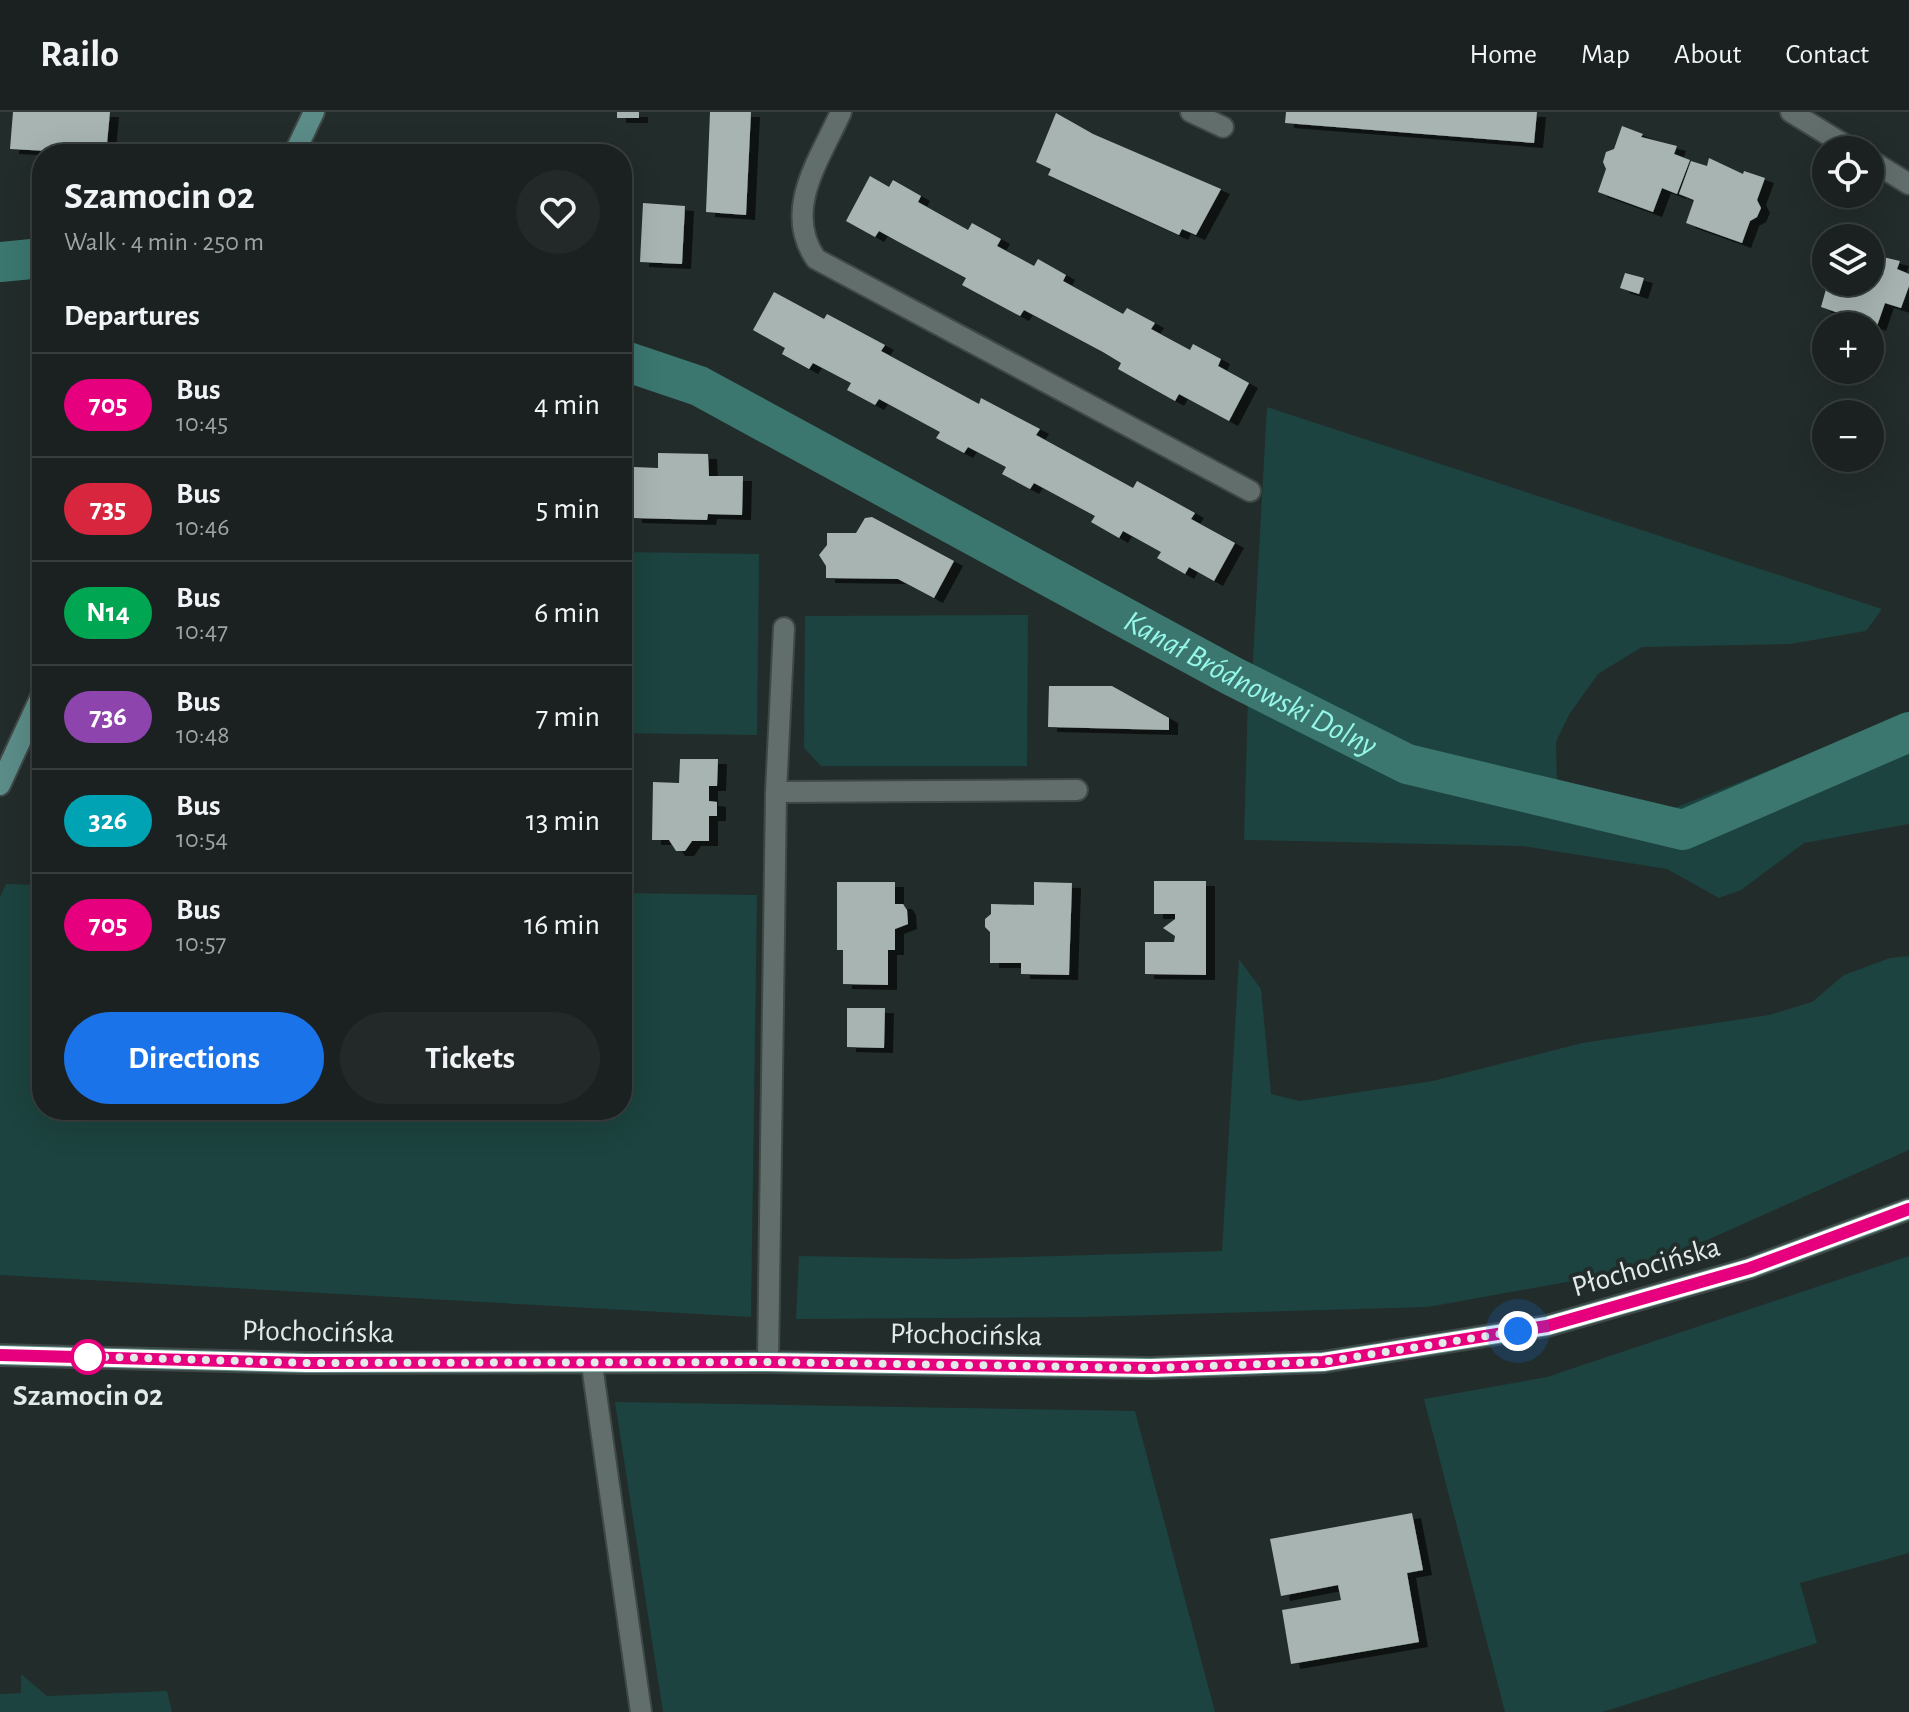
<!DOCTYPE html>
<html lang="en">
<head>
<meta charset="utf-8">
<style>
	:root { --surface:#1a2120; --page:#232929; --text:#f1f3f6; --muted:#9fa3a5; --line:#383e3e; --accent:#1a73e8 }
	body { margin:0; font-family:"Alegreya Sans",sans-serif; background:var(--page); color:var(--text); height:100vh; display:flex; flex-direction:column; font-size:30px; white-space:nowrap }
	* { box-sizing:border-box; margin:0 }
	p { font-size:26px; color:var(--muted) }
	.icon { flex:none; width:44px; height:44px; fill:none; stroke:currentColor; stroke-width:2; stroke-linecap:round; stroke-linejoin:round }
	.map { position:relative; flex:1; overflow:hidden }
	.sheet { position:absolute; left:32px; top:32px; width:600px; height:976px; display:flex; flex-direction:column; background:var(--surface); border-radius:32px; box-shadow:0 8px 32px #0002,0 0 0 2px var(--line) }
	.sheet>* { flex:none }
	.badge { padding:0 16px; border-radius:26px; font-size:28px; line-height:52px }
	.controls { position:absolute; left:1812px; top:24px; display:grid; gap:16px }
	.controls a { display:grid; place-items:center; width:72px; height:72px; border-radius:50%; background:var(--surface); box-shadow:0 8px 32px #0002,0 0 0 2px var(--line); font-size:40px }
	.you { position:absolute; width:40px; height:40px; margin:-20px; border:6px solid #fff; border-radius:50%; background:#1a73e8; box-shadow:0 0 0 12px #1a73e833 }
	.map>.badge { position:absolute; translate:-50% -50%; box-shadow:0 0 0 4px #fff }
	h2 { padding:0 32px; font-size:30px; line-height:72px }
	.round { display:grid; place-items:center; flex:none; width:84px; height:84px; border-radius:42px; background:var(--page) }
	.summary { display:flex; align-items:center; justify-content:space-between; height:136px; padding:0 32px }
	h1 { font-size:38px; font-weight:600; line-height:60px }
	.primary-button { display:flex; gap:16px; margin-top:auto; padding:16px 32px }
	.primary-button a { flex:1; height:92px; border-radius:48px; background:var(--accent); color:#fff; font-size:32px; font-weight:600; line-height:92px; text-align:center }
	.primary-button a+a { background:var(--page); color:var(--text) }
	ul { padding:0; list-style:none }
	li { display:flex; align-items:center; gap:24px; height:104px; padding:0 32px; border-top:2px solid var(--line) }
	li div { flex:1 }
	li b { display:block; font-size:30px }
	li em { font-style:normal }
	li .badge { min-width:88px; font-weight:700; text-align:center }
	header { display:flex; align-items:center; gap:48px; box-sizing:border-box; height:112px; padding:0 40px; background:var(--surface); border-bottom:2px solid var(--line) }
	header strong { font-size:38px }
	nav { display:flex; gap:44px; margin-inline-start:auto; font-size:28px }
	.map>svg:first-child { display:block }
	.green { fill:#1c433f }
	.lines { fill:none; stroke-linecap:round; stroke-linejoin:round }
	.canal { stroke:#3b776f; stroke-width:40 }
	.building { fill:#a7b4b2; filter:url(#shadow) }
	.lane-casing { stroke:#3f4846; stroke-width:24 }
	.secondary-casing { stroke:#3f4846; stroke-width:24 }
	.lane { stroke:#616e6c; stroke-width:20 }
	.secondary { stroke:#5b8c87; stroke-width:20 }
	.line-casing { stroke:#fff; stroke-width:18 }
	.line { stroke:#e6007e; stroke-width:12 }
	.walk { stroke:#e2e9e8; stroke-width:8; stroke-dasharray:0 14.4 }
	.stop-dot { fill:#fff; stroke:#e6007e; stroke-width:4 }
	.labels { text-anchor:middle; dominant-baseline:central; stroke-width:8; stroke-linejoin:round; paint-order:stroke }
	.street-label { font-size:30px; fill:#e2e9e8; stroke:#222c2b }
	.stop-label { font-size:30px; font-weight:bold; fill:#e2e9e8; stroke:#222c2b }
	.water-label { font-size:32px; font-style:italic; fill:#95f6ea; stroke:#222c2b }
</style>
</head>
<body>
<header>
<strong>Railo</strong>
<nav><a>Home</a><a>Map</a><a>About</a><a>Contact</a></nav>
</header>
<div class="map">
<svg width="1909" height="1600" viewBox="0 0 1909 1600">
	<defs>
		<filter id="shadow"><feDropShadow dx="9" dy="5" stdDeviation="0" flood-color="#0009"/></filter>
	</defs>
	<rect width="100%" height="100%" fill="#222c2b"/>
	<path class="green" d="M42,136V159L0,162V139Z
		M622,239L699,264L1252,565L1267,295L1882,497L1866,519L1790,532L1642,535L1598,562L1570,601L1556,630L1557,673L1672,697L1909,602V712L1804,731L1741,778L1719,786L1667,757L1522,734L1244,728L1248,584L708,289L622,261Z
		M622,440L759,442L757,623L622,621Z
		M1028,503L1027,654H821L804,636L805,504Z
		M6,772L42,773V998H622V781L757,783L751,1205L0,1163V785Z
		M1909,844V1038L1644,1156L1428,1195L1086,1205L796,1207L799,1144L954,1147L1222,1139L1239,847L1261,877L1271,982L1300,989L1433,969L1582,931L1769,903L1812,890L1844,863L1890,846Z
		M1909,1144V1441L1800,1471L1817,1531L1603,1600H1505L1424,1287L1547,1265Z
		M615,1290L1135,1299L1215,1600H663Z
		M21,1562L47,1584L167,1579L172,1600H0V1582L21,1581Z"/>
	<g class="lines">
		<g class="canal">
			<path d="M0,150L42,146"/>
			<path id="s1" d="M622,248L699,274L1232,564L1407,652L1683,718L1909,620"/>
		</g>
	</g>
	<path class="building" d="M13,0H110L106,42L10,37Z
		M617,0H639V6H617Z
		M710,0H751L746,103L706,100Z
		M1286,0H1537L1534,31L1285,11Z
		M1056,1L1093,22L1221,77L1196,123L1182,117L1179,123L1048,63L1051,57L1036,50Z
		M1622,14L1643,22L1641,25L1677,34L1674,42L1690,48L1677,82L1662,76L1653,100L1598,80L1606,57L1603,50L1606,40L1614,37Z
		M1709,46L1743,62L1744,59L1765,66L1757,88L1761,96L1757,105L1750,109L1742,131L1686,111L1694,88L1679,82L1691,49L1707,54Z
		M870,64L889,75L893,68L921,84L918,90L968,118L972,111L1001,127L997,134L1034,154L1038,147L1066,163L1063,169L1123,202L1127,196L1155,211L1151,217L1190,238L1193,232L1221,247L1218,254L1249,271L1229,309L1179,282L1175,289L1118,257L1121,251L1103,240L1024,198L1020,204L962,173L966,166L897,129L879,119L875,125L846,109Z
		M643,91L685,94L682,152L640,150Z
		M1870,142L1900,149L1897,157L1909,162V174L1901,196L1885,191L1877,214L1821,195L1828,170H1870Z
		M1625,161L1644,166L1639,182L1620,176Z
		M774,180L824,207L827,202L885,233L881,239L979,292L981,286L1040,317L1036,323L1133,376L1137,369L1195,401L1191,407L1235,431L1214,469L1189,455L1185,462L1157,446L1161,440L1123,419L1119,426L1091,410L1095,404L1034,371L1030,377L1002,362L1006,355L968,335L964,341L936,326L940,320L879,287L875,293L847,278L851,271L813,251L809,257L782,242L785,236L753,218Z
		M658,341L708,342L709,364H743L742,403L708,402L707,408L633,406L630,366H634V355L658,356Z
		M872,405L954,449L934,486L898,467L826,466V454L819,443L827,433V421H856L865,406Z
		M1049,574H1112L1169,606V618L1048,615Z
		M680,647H718L717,674H709V689L717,690V704H709V729H692L685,739H676L669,728H652L653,670L679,671Z
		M1154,769H1206V863L1145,862V830H1174L1175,824L1163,816L1175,807V802H1154Z
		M837,770H895V792H903L907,798L908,812L895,817V838H888V873L843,872V838H837Z
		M1034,770L1072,771L1069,863L1021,862V851H990V820L985,815V807L991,802V792L1034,793Z
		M847,896H885L884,936L847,935Z
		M1412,1401L1423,1458L1407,1461L1419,1530L1291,1552L1282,1498L1341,1488L1338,1473L1281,1484L1270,1427Z"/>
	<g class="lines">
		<g class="lane-casing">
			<path id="lane" d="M841,0C820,47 782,98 816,147L1250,379
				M1191,0L1223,15
				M1791,0L1853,38
				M1870,48L1909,72
				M776,680L1077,678
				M768,1250L776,680L784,516
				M592,1253L641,1600"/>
		</g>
		<g class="secondary-casing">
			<path id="secondary" d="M294,42L314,0
				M0,673L42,582
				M0,1243L306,1251L768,1250L1151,1256L1323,1250L1547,1214L1750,1156L1909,1097"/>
		</g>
		<use href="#lane" class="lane"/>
		<use href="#secondary" class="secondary"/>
	</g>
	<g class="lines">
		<g class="line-casing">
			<path id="line" d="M0,1243L306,1251L768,1250L1151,1256L1323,1250L1547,1214L1750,1156L1909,1097"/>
		</g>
		<use href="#line" class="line"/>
		<path class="walk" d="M88,1245L75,1244L306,1251L768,1250L1151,1256L1323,1250L1518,1219"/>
	</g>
	<circle class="stop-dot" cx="88" cy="1245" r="16"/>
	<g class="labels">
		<g class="street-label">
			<text transform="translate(1646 1155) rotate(-16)">Płochocińska</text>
			<text transform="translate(318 1220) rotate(1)">Płochocińska</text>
			<text transform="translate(966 1223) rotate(1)">Płochocińska</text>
		</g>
		<g class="stop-label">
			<text x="88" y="1284">Szamocin 02</text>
		</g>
		<g class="water-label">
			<text stroke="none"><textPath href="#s1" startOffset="708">Kanał Bródnowski Dolny</textPath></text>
		</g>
	</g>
</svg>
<div class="controls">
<a><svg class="icon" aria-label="locate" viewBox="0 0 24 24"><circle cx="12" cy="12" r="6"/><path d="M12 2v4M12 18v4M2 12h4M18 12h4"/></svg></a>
<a><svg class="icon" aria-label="layers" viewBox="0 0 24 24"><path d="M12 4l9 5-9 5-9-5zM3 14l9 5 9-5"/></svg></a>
<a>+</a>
<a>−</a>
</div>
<div class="you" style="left:1518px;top:1219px"></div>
<section class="sheet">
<div class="summary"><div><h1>Szamocin 02</h1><p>Walk · 4 min · 250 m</p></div><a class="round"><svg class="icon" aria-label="heart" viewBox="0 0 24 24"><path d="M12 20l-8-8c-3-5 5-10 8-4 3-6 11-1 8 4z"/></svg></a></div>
<h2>Departures</h2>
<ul>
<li><span class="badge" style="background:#e6007e;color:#fff">705</span><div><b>Bus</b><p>10:45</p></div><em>4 min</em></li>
<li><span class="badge" style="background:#d7263d;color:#fff">735</span><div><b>Bus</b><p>10:46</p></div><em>5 min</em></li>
<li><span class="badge" style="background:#00a651;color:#fff">N14</span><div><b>Bus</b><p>10:47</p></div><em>6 min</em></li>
<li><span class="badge" style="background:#8e44ad;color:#fff">736</span><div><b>Bus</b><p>10:48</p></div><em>7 min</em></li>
<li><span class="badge" style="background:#00a3b4;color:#fff">326</span><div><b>Bus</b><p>10:54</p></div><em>13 min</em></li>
<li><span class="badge" style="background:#e6007e;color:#fff">705</span><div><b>Bus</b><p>10:57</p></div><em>16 min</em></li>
</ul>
<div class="primary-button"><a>Directions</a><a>Tickets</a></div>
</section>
</div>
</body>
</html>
